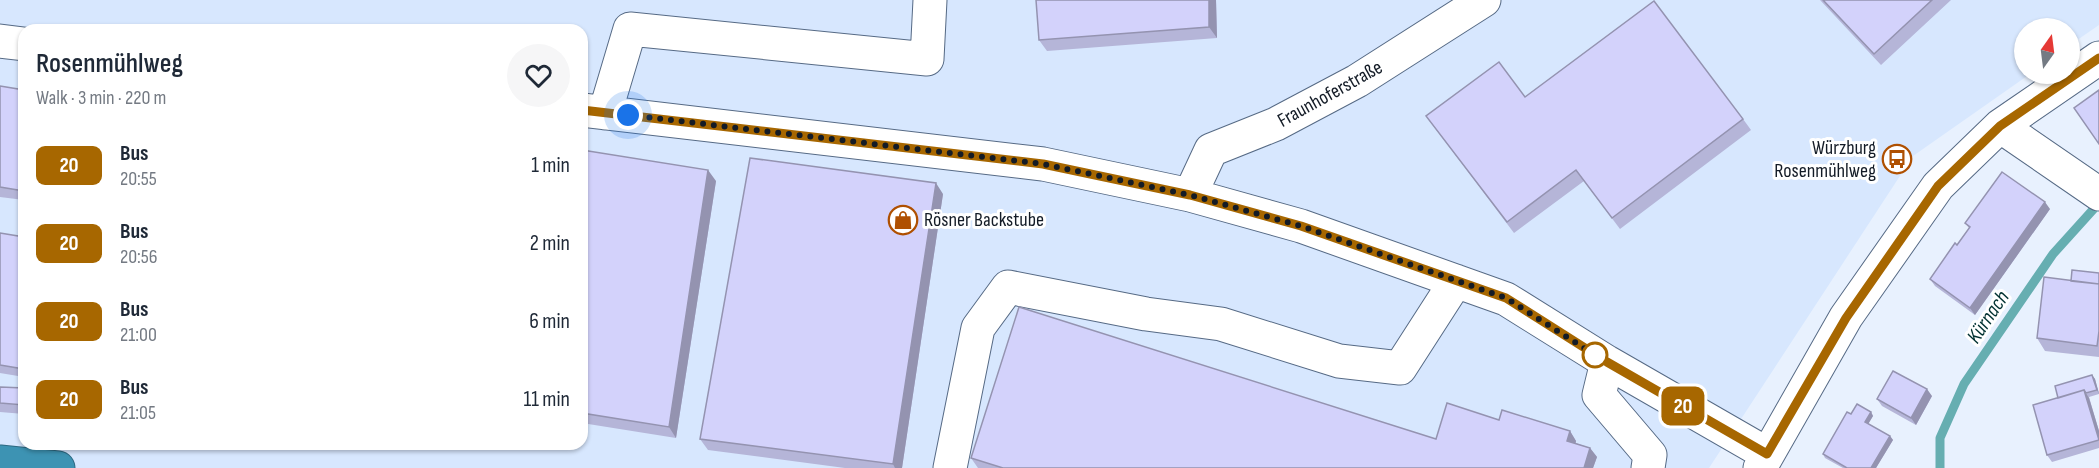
<!DOCTYPE html>
<html lang="en">
<head>
<meta charset="utf-8">
<style>
	:root { --surface:#fff; --page:#f6f6f7; --text:#1f2937; --muted:#747a83 }
	body { margin:0; font-family:"Sofia Sans Condensed",sans-serif; background:var(--page); color:var(--text); height:100vh; display:flex; flex-direction:column; font-size:22px; white-space:nowrap }
	* { box-sizing:border-box; margin:0 }
	p { font-size:20px; color:var(--muted) }
	.icon { flex:none; width:33px; height:33px; fill:none; stroke:currentColor; stroke-width:2; stroke-linecap:round; stroke-linejoin:round }
	.map { position:relative; flex:1; overflow:hidden }
	.panel { position:absolute; left:18px; top:24px; width:570px; height:426px; display:flex; flex-direction:column; background:var(--surface); border-radius:18px; box-shadow:0 2px 4px #0004 }
	.panel>* { flex:none }
	.badge { padding:0 12px; border-radius:9px; font-size:21px; line-height:39px }
	.needle { width:39px; rotate:14deg }
	.tools { position:absolute; left:2014px; top:18px; display:grid; gap:12px }
	.tools a { display:grid; place-items:center; width:66px; height:66px; border-radius:50%; background:var(--surface); box-shadow:0 2px 4px #0004; font-size:30px }
	.you { position:absolute; width:30px; height:30px; margin:-15px; border:4px solid #fff; border-radius:50%; background:#1a73e8; box-shadow:0 0 0 9px #1a73e833 }
	.map>.badge { position:absolute; translate:-50% -50%; box-shadow:0 0 0 3px #fff }
	.round { display:grid; place-items:center; flex:none; width:63px; height:63px; border-radius:32px; background:var(--page) }
	.headline { display:flex; align-items:center; justify-content:space-between; height:102px; padding:0 18px }
	h1 { font-size:28px; font-weight:600; line-height:45px }
	ul { padding:0; list-style:none }
	li { display:flex; align-items:center; gap:18px; height:78px; padding:0 18px }
	li div { flex:1 }
	li b { display:block; font-size:22px }
	li em { font-style:normal }
	li .badge { min-width:66px; font-weight:700; text-align:center }
	.map>svg:first-child { display:block }
	.built { fill:#d7e7fe; fill-rule:evenodd }
	.lines { fill:none; stroke-linecap:round; stroke-linejoin:round }
	.stream { stroke:#66aeb1; stroke-width:9 }
	.minor-casing { stroke:#566a85; stroke-width:35 }
	.highway-casing { stroke:#2e6982; stroke-width:35 }
	.minor { stroke:#fff; stroke-width:33 }
	.highway { stroke:#3d93b3; stroke-width:33 }
	.wall { fill:#b5b5d8 }
	.shaded-wall { fill:#9493b0 }
	.building { fill:#d3d2fb; stroke:#9493b0; stroke-width:1.5 }
	.line-casing { stroke:#fff; stroke-width:14 }
	.line { stroke:#a76700; stroke-width:9 }
	.walk { stroke:#131b26; stroke-width:6; stroke-dasharray:0 10.8 }
	.stop-dot { fill:#fff; stroke:#a76700; stroke-width:3 }
	.labels { text-anchor:middle; dominant-baseline:central; stroke-width:6; stroke-linejoin:round; paint-order:stroke }
	.street-label { font-size:20px; fill:#131b26; stroke:#fff }
	.poi-label { font-size:20px; fill:#131b26; stroke:#fff; text-anchor:end }
	.water-label { font-size:21px; font-style:italic; fill:#003131; stroke:#fff }
</style>
</head>
<body>
<div class="map">
<svg width="2099" height="468" viewBox="0 0 2099 468">
	<rect width="100%" height="100%" fill="#e8f1fe"/>
	<path class="built" d="M0,0H2099V25L2070,45V28H2025V74H2030L1913,156L1709,468H0ZM24,30H582V444H24Z"/>
	<g class="lines">
		<path class="stream" d="M1940,468V438L1964,384L2053,254L2099,203"/>
		<g class="minor-casing">
			<path id="minor" d="M0,41L24,44
				M582,110L1043,164L1190,195L1301,226L1506,299L1607,362L1767,454
				M605,113L630,29L927,59L930,0
				M2000,126L2099,194
				M1190,195L1211,150L1276,124L1357,81L1484,0
				M1607,362L1599,395L1650,455L1648,468
				M950,468L978,328L1008,287L1146,314L1221,324L1339,361L1400,368L1456,281
				M1760,468L1846,317L1938,186L2000,126L2099,58"/>
		</g>
		<g class="highway-casing">
			<path id="highway" d="M0,462L58,468"/>
		</g>
		<use href="#minor" class="minor"/>
		<use href="#highway" class="highway"/>
	</g>
	<path class="wall" d="M1216,0L1217,38L1047,51L1039,40Z
		M1820,0H1951L1881,65Z
		M0,86L24,90V200L0,197Z
		M1525,97L1743,119L1751,130L1620,229L1584,181L1514,233L1426,116Z
		M582,150L716,181L676,438L582,423Z
		M943,194L902,468H845L708,450L700,439Z
		M2050,209L1975,315L1935,286L1930,279L1957,245L1969,228L1965,223Z
		M0,233L24,237V377L0,373Z
		M2099,273V357L2045,351L2037,338L2071,281Z
		M2092,375L2095,379L2099,393V394L2089,397L2099,431V448L2052,462L2047,455L2058,398Z
		M0,387L24,388V414L0,412Z
		M1932,396L1916,425L1882,406L1877,399Z
		M1871,412L1873,416L1868,424L1890,436L1893,440L1876,468H1843L1825,458L1823,454L1851,414Z
		M1499,420L1570,431L1576,441V443L1590,448L1597,457L1593,468H978L971,458L1436,439Z"/>
	<path class="shaded-wall" d="M1209,0H1216L1217,38L1209,27Z
		M708,170L716,181L676,438L669,427Z
		M936,183L943,194L902,468H895L893,464Z
		M2045,202L2050,209L1975,315L1970,308Z
		M2092,375L2095,379L2099,394L2097,390Z
		M1927,389L1932,396L1916,425L1911,418Z
		M2084,390L2089,398L2099,431V440Z
		M1871,412L1873,416L1867,426L1865,422Z
		M1570,431L1576,441L1573,450L1567,441Z
		M1890,436L1893,440L1876,468H1871Z
		M1590,448L1597,457L1593,468H1584Z"/>
	<path class="building" d="M1036,0H1209V27L1039,40Z
		M1823,0H1932L1874,54Z
		M1654,1L1743,119L1612,218L1576,170L1507,222L1426,116L1499,62L1525,97Z
		M0,86L24,90V191L0,187Z
		M2099,90V144L2074,108Z
		M582,150L708,170L669,427L582,413Z
		M750,158L936,183L893,464L700,439Z
		M2002,172L2045,202L1970,308L1930,279L1955,243L1957,245L1970,227L1965,223Z
		M0,233L24,237V369L0,365Z
		M2072,270L2099,273V284L2071,281Z
		M2044,277L2099,284V331L2097,346L2037,338Z
		M1019,307L1436,439L1447,403L1499,420L1502,410L1570,431L1567,441L1590,448L1584,468H1003L971,458Z
		M1893,371L1927,389L1911,418L1877,399Z
		M2092,375L2097,390L2086,393L2084,390L2058,398L2055,386Z
		M0,387L24,388V405L0,403Z
		M2084,390L2099,440L2047,455L2033,405Z
		M1857,404L1871,412L1865,422L1890,436L1871,468H1847L1823,454L1847,412L1851,414Z"/>
	<g class="lines">
		<g class="line-casing">
			<path id="line" d="M582,110L1043,164L1190,195L1301,226L1506,298L1607,362L1767,454L1846,318L1938,186L2000,126L2099,58"/>
		</g>
		<use href="#line" class="line"/>
		<path class="walk" d="M628,115L1043,164L1190,195L1301,226L1506,298L1595,355"/>
	</g>
	<defs>
		<g id="bus-ring" transform="scale(1.5)"><circle r="9.5" fill="#fff" stroke="#af5001" stroke-width="1.5"/><path d="M-5-6H5V4H4V6H2V4H-2V6H-4V4H-5ZM-3.5-4V0h7V-4ZM-3.5 1.2v1.5H-2V1.2ZM2 1.2v1.5H3.5V1.2Z" fill="#af5001"/></g>
		<g id="shop-ring" transform="scale(1.5)"><circle r="9.5" fill="#fff" stroke="#af5001" stroke-width="1.5"/><path d="M-5-2.5h2.3a2.7 3.5 0 0 1 5.4 0H5L5.5 6h-11ZM-1.5-2.5h3a1.5 2.3 0 0 0-3 0Z" fill="#af5001"/></g>
	</defs>
	<g fill-rule="evenodd">
		<use href="#bus-ring" x="1897" y="159"/>
		<use href="#shop-ring" x="903" y="220"/>
	</g>
	<circle class="stop-dot" cx="1595" cy="355" r="12"/>
	<g class="labels">
		<g class="street-label">
			<text transform="translate(1330 94) rotate(-29)">Fraunhoferstraße</text>
		</g>
		<g class="poi-label">
			<text x="1876" y="148">Würzburg<tspan x="1876" dy="23">Rosenmühlweg</tspan></text>
			<text x="924" y="220" text-anchor="start">Rösner Backstube</text>
		</g>
		<g class="water-label">
			<text transform="translate(1988 317) rotate(-56)">Kürnach</text>
		</g>
	</g>
</svg>
<div class="tools">
<a><svg class="needle" viewBox="-14 -14 28 28"><path d="M0-13l5 13h-10z" fill="#e53935"/><path d="M0 13l5-13h-10z" fill="#747a83"/></svg></a>
</div>
<div class="you" style="left:628px;top:115px"></div>
<b class="badge" style="left:1683px;top:406px;background:#a76700;color:#fff">20</b>
<section class="panel">
<div class="headline"><div><h1>Rosenmühlweg</h1><p>Walk · 3 min · 220 m</p></div><a class="round"><svg class="icon" aria-label="heart" viewBox="0 0 24 24"><path d="M12 20l-8-8c-3-5 5-10 8-4 3-6 11-1 8 4z"/></svg></a></div>
<ul>
<li><span class="badge" style="background:#a76700;color:#fff">20</span><div><b>Bus</b><p>20:55</p></div><em>1 min</em></li>
<li><span class="badge" style="background:#a76700;color:#fff">20</span><div><b>Bus</b><p>20:56</p></div><em>2 min</em></li>
<li><span class="badge" style="background:#a76700;color:#fff">20</span><div><b>Bus</b><p>21:00</p></div><em>6 min</em></li>
<li><span class="badge" style="background:#a76700;color:#fff">20</span><div><b>Bus</b><p>21:05</p></div><em>11 min</em></li>
</ul>
</section>
</div>
</body>
</html>
